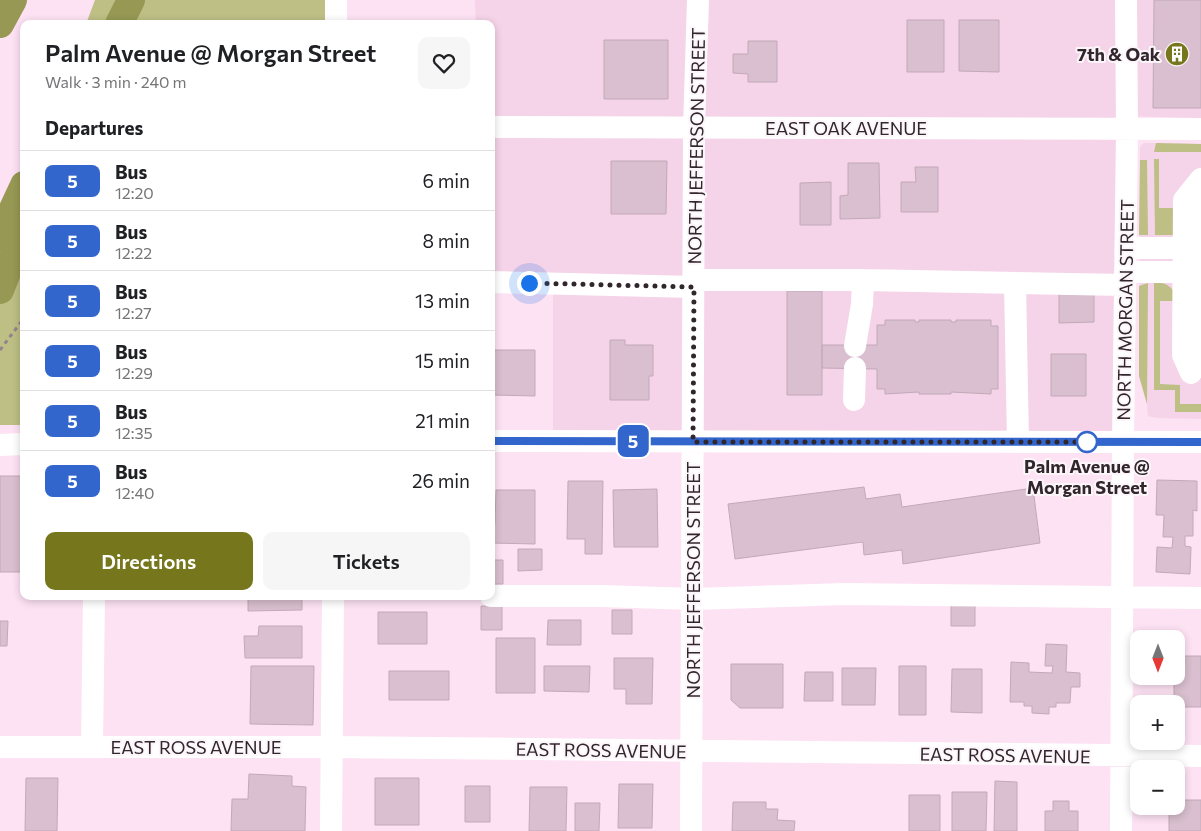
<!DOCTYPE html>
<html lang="en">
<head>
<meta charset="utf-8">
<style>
	:root { --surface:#fff; --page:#f6f6f6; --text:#202124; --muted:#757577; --line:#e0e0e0; --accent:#76761d }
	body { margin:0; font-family:Commissioner,sans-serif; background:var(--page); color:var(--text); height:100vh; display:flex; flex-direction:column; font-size:19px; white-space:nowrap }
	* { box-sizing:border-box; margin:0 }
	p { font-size:16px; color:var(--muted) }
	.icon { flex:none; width:28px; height:28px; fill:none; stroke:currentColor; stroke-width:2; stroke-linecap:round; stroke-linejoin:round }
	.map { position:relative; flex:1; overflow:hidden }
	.panel { position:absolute; left:20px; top:20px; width:475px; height:580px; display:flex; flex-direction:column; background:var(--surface); border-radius:10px; box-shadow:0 2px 8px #0003 }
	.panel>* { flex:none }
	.badge { padding:0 10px; border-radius:8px; font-size:18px; line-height:32px }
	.needle { width:32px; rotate:180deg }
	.fabs { position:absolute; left:1130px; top:630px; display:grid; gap:10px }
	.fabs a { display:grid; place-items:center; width:55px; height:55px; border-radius:10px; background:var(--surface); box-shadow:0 2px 8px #0003; font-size:25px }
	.you { position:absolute; width:25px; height:25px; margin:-12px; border:4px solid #fff; border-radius:50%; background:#1a73e8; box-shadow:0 0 0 8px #1a73e833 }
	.map>.badge { position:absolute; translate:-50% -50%; box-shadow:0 0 0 2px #fff }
	h2 { padding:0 25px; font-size:19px; line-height:45px }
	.round { display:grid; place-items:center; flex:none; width:52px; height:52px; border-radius:10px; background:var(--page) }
	.head { display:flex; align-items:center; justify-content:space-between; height:85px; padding:0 25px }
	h1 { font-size:24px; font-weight:600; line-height:38px }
	.action { display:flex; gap:10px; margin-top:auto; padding:10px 25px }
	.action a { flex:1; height:58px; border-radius:10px; background:var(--accent); color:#fff; font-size:20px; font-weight:600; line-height:58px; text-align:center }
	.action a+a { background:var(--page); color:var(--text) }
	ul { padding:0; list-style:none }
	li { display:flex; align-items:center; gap:15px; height:60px; padding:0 25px; border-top:1px solid var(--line) }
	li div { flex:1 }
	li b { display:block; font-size:19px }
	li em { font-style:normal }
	li .badge { min-width:55px; font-weight:700; text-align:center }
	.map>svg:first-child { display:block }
	.built { fill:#f5d3e8 }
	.green { fill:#bdbf85 }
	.building { fill:#d9bfcf; stroke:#c2a9b8 }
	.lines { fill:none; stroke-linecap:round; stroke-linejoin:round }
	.path { stroke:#94828d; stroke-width:3; stroke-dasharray:4 4; stroke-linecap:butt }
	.minor { stroke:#fff; stroke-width:22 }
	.highway { stroke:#969854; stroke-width:28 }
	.line-casing { stroke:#fff; stroke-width:11 }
	.line { stroke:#36c; stroke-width:8 }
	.walk { stroke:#30262c; stroke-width:5; stroke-dasharray:0 9 }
	.stop-dot { fill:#fff; stroke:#36c; stroke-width:2.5 }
	.labels { text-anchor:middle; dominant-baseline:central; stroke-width:4; stroke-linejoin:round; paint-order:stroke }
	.poi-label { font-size:18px; font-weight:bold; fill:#30262c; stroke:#fcf6fa; text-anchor:end }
	.street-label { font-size:18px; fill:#30262c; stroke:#fcf6fa }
	.stop-label { font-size:18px; font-weight:bold; fill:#30262c; stroke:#fcf6fa }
</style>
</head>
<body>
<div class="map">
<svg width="1201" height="831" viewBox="0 0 1201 831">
	<rect width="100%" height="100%" fill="#fde2f3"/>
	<path class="built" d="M475,0H1201V118L1119,116L1121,434L553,430V280L491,282V24H476Z
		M1145,143L1201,144V419L1157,418L1148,416L1147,404L1139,376L1140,148L1142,144Z"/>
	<path class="green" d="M95,0H325V24H86Z
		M1156,143L1201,144V152H1154Z
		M1154,159H1159V208H1178L1174,235H1155Z
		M1140,160H1147L1148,235H1139Z
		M24,191V425H0V271Z
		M1154,282C1166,282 1176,288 1176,301H1160V384L1180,385V404H1201V412H1175V390H1154Z
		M1148,283L1147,404L1139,376V286Z"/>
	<path class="building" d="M1154,0H1201V108H1153Z
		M907,20H944V72H907Z
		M959,20H999V72L959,71Z
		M604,40H668V99H604Z
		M748,41H777V82H748V74L733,73V54H748Z
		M611,161H667L666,214H611Z
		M848,163H879L880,218L840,219V196L848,195Z
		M915,167H938V212H901V182H916Z
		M831,182V225H800V183Z
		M1094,290V322L1059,323V291Z
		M787,291H822V395H787Z
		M885,320H915V322H919V320H951V322H956V320H991V326H998V389H991V394L951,392V394H919V392L885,394V389H877V369L822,368V345H877V325H885Z
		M610,340H625V345H653V376H649V400H610Z
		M493,350H535V396L493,395Z
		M1051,354H1086V396H1051Z
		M0,476H24V572H0Z
		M1157,480L1197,481V511L1193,510V536H1185V546L1191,547L1190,574L1156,572L1157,547L1172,548L1173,537H1163L1164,515H1156Z
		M568,481H603L602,554H585V539H567Z
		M864,487L866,499L900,494L902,507L1033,488L1040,543L903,564L902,550L864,555L863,542L735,559L728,504Z
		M657,489L658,547H614L613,490Z
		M496,490H535V544L491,543V524H495Z
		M518,549H542V570L518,571Z
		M491,560H503V584H491Z
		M248,596H302V610L248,611Z
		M951,601H975V626H951Z
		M481,606H502V630H481Z
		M612,610H632V634H612Z
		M378,612H427V644H378Z
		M548,620H581V645H547Z
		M0,621H8L7,646H0Z
		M259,626H302V658H245L244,636H258Z
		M496,638H535V693H496Z
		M1046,644L1067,645L1066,672L1080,673V687H1071L1070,703H1056V707H1049V714L1032,713V706H1024V702H1010L1011,662L1029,663V672L1052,673L1053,666H1045Z
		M1176,656H1201V707H1176V704H1174V676H1176Z
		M614,658H653L652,704H626V689H614Z
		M731,664H783V708H740L731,700Z
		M251,666H314L313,725L250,724Z
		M544,666H590L589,692L544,691Z
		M899,666H926V715H899Z
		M842,668H876L875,705H842Z
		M952,669H982V713L951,712Z
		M389,671H449V700H389Z
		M805,672H833V701H804Z
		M249,774L292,776V786L306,787L305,831H231L232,799H248Z
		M26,778H58L57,831H25Z
		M375,778H419V825H375Z
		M995,781L1017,782V831H994Z
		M619,784H653L652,828H618Z
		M465,786H490V822H465Z
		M530,787H567L566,831H529Z
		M952,792H987L986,831H952Z
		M909,795H940V831H909Z
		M1176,800H1201V831H1169V806H1176Z
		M1053,801H1069V811H1078V831H1045V811H1053Z
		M733,802H766V809H778L777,820L795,821L794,831H732Z
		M575,803H600L599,831H575Z"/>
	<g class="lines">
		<path class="path" d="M0,350L24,318"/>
		<path class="minor" d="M336,24V0
			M491,127L1201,129
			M1198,183V355L1191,373L1183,355L1184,200L1201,179
			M1126,248H1197
			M1125,272H1197
			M694,280H863L1125,285
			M491,282L694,287
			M1015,283L1018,442
			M855,346L862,304L863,280
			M854,400L855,368
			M491,441L1201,442
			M0,445L24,444
			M491,596H602L693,599L844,594L1201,598
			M92,746L94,596
			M0,747H331L1201,756
			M331,831L333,596
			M691,831L694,128L698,0
			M1121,831L1123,442L1127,129L1126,0"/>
		<path class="highway" d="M0,24L13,0
			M119,24L131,0
			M0,237L24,185
			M0,290L24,229"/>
	</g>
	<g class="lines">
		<g class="line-casing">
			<path id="line" d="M491,441L1201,442"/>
		</g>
		<use href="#line" class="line"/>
		<path class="walk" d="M529,283L694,287L693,442H1087"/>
	</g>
	<defs>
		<g id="building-disc" transform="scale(1.25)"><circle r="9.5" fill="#76761d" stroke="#fcf6fa"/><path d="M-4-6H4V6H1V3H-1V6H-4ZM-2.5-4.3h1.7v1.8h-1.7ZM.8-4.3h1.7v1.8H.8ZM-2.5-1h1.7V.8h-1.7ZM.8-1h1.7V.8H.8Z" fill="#fff"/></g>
	</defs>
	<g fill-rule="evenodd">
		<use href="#building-disc" x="1177" y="54"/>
	</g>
	<circle class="stop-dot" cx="1087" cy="442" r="10"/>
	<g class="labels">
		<g class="poi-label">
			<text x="1160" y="54">7th &amp; Oak</text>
		</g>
		<g class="street-label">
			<text x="846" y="128">EAST OAK AVENUE</text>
			<text transform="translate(696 146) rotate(-89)">NORTH JEFFERSON STREET</text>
			<text transform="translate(1125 310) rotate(-89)">NORTH MORGAN STREET</text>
			<text transform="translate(693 580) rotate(-90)">NORTH JEFFERSON STREET</text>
			<text x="196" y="747">EAST ROSS AVENUE</text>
			<text transform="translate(601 750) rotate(1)">EAST ROSS AVENUE</text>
			<text transform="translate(1005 755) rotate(1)">EAST ROSS AVENUE</text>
		</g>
		<g class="stop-label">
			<text x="1087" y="466">Palm Avenue @<tspan x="1087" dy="21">Morgan Street</tspan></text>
		</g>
	</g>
</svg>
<div class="fabs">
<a><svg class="needle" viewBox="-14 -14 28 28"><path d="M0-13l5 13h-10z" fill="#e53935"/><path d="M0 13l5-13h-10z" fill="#757577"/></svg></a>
<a>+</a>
<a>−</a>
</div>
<div class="you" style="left:529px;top:283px"></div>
<b class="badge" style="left:633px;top:441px;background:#36c;color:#fff">5</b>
<section class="panel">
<div class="head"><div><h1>Palm Avenue @ Morgan Street</h1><p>Walk · 3 min · 240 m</p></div><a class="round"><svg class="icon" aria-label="heart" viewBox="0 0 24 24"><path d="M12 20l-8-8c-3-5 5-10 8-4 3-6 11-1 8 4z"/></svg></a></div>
<h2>Departures</h2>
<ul>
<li><span class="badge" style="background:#36c;color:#fff">5</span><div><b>Bus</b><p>12:20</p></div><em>6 min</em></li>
<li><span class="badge" style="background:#36c;color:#fff">5</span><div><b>Bus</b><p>12:22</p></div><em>8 min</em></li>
<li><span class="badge" style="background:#36c;color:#fff">5</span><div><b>Bus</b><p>12:27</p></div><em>13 min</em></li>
<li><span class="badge" style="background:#36c;color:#fff">5</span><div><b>Bus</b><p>12:29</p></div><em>15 min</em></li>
<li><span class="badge" style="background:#36c;color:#fff">5</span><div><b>Bus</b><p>12:35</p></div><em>21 min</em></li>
<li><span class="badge" style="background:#36c;color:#fff">5</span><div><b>Bus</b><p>12:40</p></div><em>26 min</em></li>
</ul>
<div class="action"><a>Directions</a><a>Tickets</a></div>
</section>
</div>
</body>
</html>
